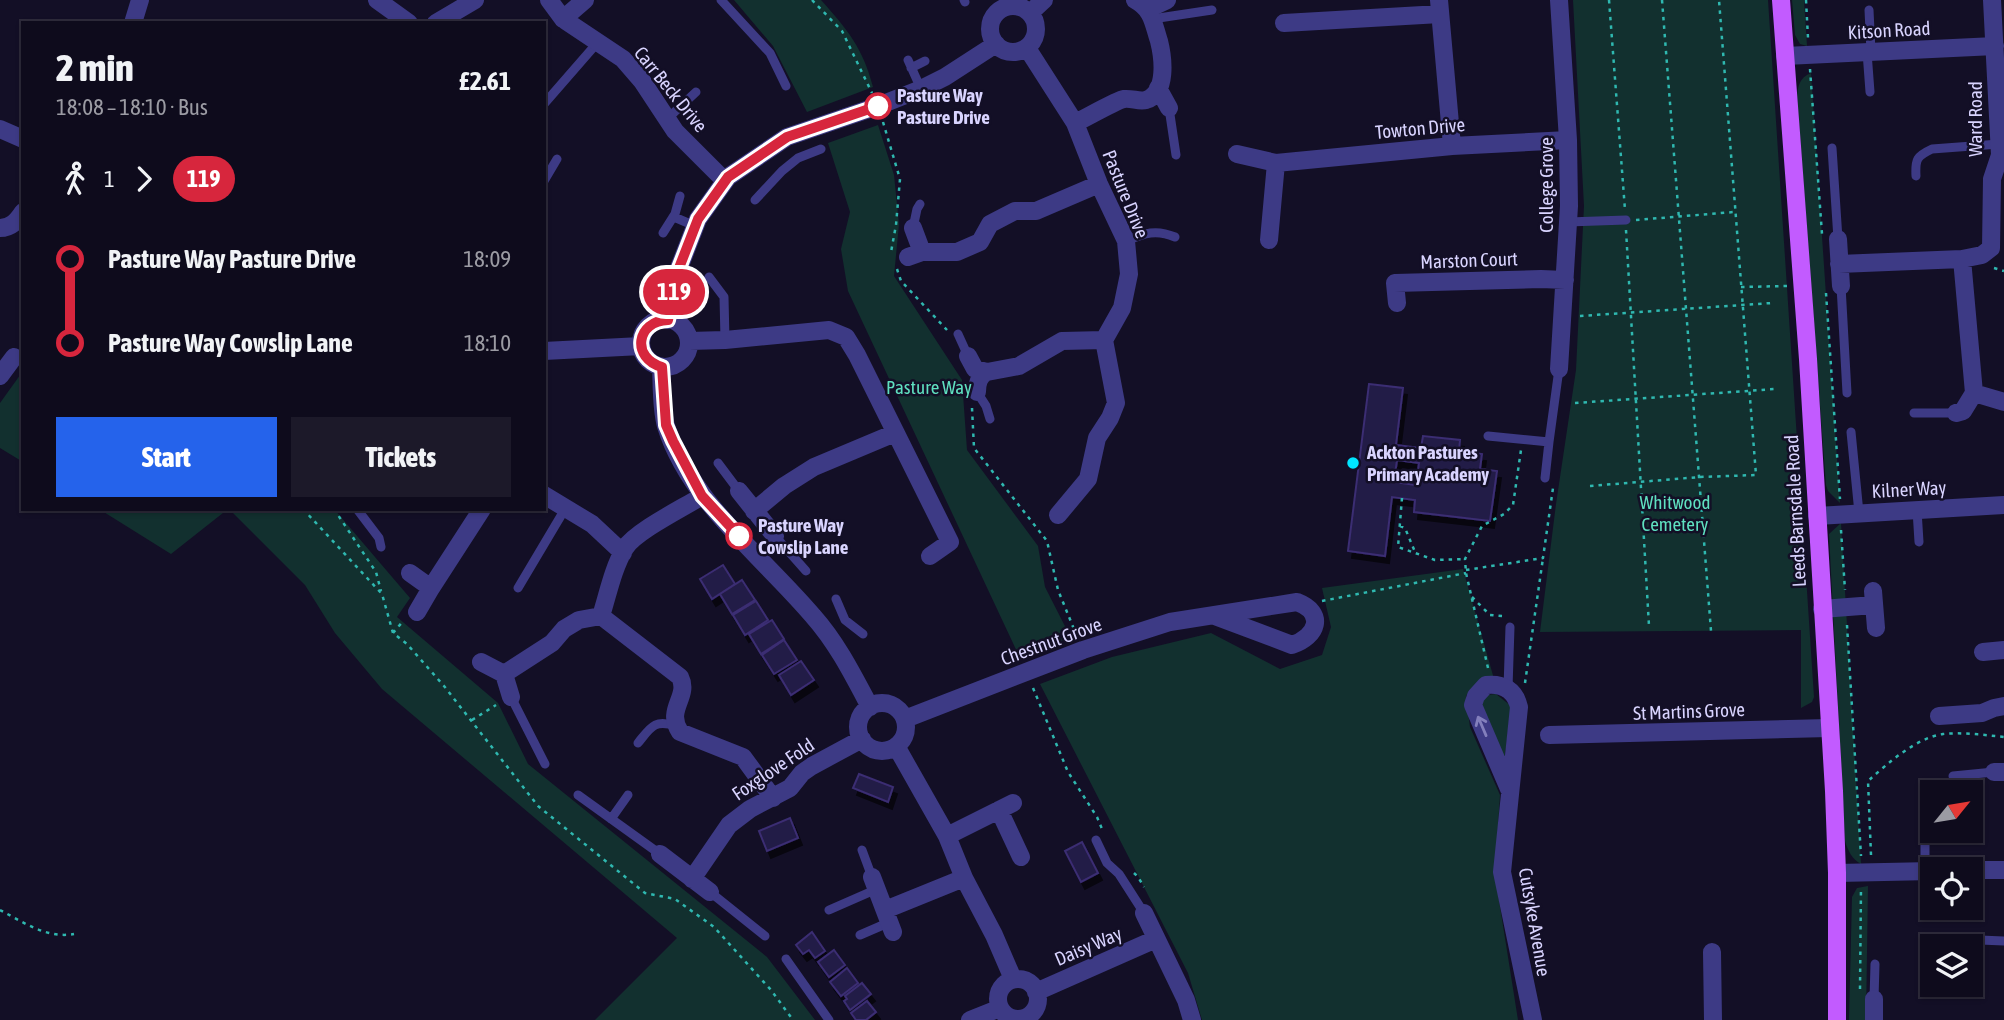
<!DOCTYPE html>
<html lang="en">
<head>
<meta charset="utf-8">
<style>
	:root { --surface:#0e0b1c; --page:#1c1929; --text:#f1f3f6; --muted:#9b9ba3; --line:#2e2b3b; --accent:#2563eb }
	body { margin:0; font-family:"Asap Condensed",sans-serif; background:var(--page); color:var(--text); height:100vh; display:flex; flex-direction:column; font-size:26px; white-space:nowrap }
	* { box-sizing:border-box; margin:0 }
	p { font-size:23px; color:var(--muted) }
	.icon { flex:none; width:38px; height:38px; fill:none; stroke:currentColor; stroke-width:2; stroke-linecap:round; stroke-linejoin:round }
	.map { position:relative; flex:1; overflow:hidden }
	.drawer { position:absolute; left:21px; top:21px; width:525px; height:490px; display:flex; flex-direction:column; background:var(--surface); border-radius:0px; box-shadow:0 2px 5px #0004,0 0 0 2px var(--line) }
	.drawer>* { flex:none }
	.badge { padding:0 14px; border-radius:23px; font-size:24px; line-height:46px }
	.needle { width:46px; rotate:60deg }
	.fabs { position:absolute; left:1920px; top:780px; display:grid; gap:14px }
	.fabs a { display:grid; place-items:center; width:63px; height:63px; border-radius:0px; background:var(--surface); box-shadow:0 2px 5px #0004,0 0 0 2px var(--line); font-size:35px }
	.map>.badge { position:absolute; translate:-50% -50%; box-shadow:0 0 0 4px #fff }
	.legs { display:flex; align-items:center; gap:10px; height:77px; padding:0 35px; font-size:23px }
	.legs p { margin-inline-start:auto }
	.summary { display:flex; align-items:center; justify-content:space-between; height:119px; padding:0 35px }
	h1 { font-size:38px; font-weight:800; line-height:52px }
	.primary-button { display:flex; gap:14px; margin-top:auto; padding:14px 35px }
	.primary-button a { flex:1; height:80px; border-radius:0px; background:var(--accent); color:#fff; font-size:28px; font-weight:800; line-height:80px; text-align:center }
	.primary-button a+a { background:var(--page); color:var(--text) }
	ul { padding:0 35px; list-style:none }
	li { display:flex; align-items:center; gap:24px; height:84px; font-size:26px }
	li i { display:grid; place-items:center; width:10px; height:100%; margin:0 9px; background:currentColor }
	li i::after { content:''; width:18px; height:18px; margin:-9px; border:5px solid; border-radius:50%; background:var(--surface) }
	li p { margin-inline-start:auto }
	li:first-child i { background:linear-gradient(#0000 50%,currentColor 0) }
	li:last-child i { background:linear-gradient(currentColor 50%,#0000 0) }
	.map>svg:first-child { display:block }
	.green { fill:#12302f }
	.building { fill:#241b47; stroke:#3b2d73; stroke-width:2; fill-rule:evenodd; filter:url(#shadow) }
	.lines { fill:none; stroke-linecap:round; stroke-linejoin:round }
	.path { stroke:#2fb8b0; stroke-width:2.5; stroke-dasharray:3.5 5; stroke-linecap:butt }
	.service { stroke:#3d3a85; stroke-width:9 }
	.minor { stroke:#3d3a85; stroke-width:18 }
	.primary { stroke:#c25bff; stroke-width:18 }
	.oneway { stroke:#837fbc }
	.line-1-casing { stroke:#fff; stroke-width:16 }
	.line-1 { stroke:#d7263d; stroke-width:10 }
	.stop-1-dot { fill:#fff; stroke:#d7263d; stroke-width:3.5 }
	.poi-dot { fill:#00e5ff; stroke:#130f26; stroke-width:2.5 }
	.labels { text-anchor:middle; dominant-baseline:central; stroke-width:5; stroke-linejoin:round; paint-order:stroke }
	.street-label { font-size:19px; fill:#d9d4ff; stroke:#130f26 }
	.stop-label { font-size:19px; font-weight:bold; fill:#d9d4ff; stroke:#130f26; text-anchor:start }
	.park-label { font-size:19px; fill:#5fe0c0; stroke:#130f26 }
	.poi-label { font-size:19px; font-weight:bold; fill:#d9d4ff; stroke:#130f26; text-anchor:start }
</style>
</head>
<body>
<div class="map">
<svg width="2004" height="1020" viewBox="0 0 2004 1020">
	<defs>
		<filter id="shadow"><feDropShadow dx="4" dy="7" stdDeviation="0" flood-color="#0009"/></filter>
	</defs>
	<rect width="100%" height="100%" fill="#130f26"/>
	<path class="green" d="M734,0H821C847,29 863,48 873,87L807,112L773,46Z
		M1573,0H1768L1814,697L1812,702L1801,708V630L1540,632L1556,504L1576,370L1584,206Z
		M1792,0H1804L1807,46L1800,44L1795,35Z
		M1811,73L1840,503L1828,491L1826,485L1797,97C1798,86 1799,78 1811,73Z
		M878,125L894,175L899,224L894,276L962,380L967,450L1038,546L1045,587L1071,638L1020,658L848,291L841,249L850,212L828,143Z
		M23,371V462L0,448V403Z
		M99,509H228L171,554Z
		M229,509H334L410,598L397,617L498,703L528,764L767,957L815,1020H595L677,938L382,689L335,633L305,585Z
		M1841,523L1861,864C1852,859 1848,851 1845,841L1829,534Z
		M1463,569L1494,679L1477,683L1466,696L1470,727L1500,795L1495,875L1518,1020H1202L1188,973L1040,684L1112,657L1211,633L1280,669L1322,655L1331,627L1322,588Z
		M1496,694L1511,706L1504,763L1481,710L1482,702L1487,695Z
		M1868,886L1866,1020H1849L1852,897L1857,888Z"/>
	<path class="building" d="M1369,384L1403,388L1396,445L1421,448L1423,436L1460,440L1459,451L1482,454L1480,469L1497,471L1490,521L1414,512L1415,500L1392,497L1385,556L1348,551ZM1397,460L1419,463L1416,485L1394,482Z
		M723,565L735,584L712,599L700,579Z
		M742,580L755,600L732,614L720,594Z
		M756,601L768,620L745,635L733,615Z
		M772,620L784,639L761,654L749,634Z
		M784,640L797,660L774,674L762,655Z
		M801,661L814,680L791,695L779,675Z
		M859,774L893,787L888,802L853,788Z
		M790,818L798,838L767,851L759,831Z
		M1082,842L1098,873L1081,882L1065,851Z
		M812,932L825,951L815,958L809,950L803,954L796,945Z
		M834,950L845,965L829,977L818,962Z
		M847,968L858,983L841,996L830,982Z
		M862,983L871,994L850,1010L844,1001L847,999L845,996Z
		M867,1001L876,1012L866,1020H856L851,1013Z"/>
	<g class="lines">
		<path class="path" d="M812,0L842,31L872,93
			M1609,0L1625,210
			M1662,0L1711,631
			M1806,0L1808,38
			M1810,69L1822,234
			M883,122L900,179L896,225L891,252
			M1636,220L1734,212
			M1626,230L1649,626
			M1994,268L2004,271
			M897,269L901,281L947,330
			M1741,287L1787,286
			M1826,293L1840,499
			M1580,316L1772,303
			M1575,403L1775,389
			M972,408L974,448L1047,541L1058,590L1076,634
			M1590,486L1700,477L1756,475L1719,0
			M1402,498L1398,547L1435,560L1465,559
			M303,509L382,594L393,633L407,644L444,686L538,806L645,893L675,899L714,927L771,990L793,1020
			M334,509L376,572L381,591
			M1400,526L1405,528L1415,552
			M1841,530L1845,590
			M1466,570L1543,558L1553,488
			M1472,597L1490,615L1503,616
			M1322,601L1466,573
			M1847,625L1861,856
			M393,633L404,620
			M1488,668L1466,573L1465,559L1482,526L1504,514L1513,505L1521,450
			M1525,683L1543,558
			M1033,688L1068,772L1097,817L1102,829
			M472,720L496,705
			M1871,855L1868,781C1888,763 1916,738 1943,734C1963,732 1984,735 2004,737
			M1134,873L1138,877L1144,887
			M0,910C23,922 47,939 74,934
			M1860,989L1861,887"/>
		<path class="service" d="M721,0L770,53L786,86
			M964,0L965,2
			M1869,10L1871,52
			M1152,19L1212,10
			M1867,52L1870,92
			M908,60L921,89
			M911,68L925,61
			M544,104L598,42
			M1169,108L1176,155
			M667,119L696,92
			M1832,148L1838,239
			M1916,176C1915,159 1917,156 1932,149L1999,144
			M544,181L557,159
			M755,200L782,171L798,158L821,149
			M674,217L695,226
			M1568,222L1626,220
			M913,228L917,209L920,204
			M663,233L675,214L680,196
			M1126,241C1145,233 1156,229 1175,237
			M709,277L724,297L725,340
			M1841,286L1847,393
			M958,334L968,356
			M977,392L986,406L990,419
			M1914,413H1956
			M1851,432L1859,513
			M1488,436L1549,442L1559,369
			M718,463L739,491
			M1545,478L1549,442
			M357,509L379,538L381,547
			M1917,510L1919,542
			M775,536L806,571
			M518,588L565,509
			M836,599L845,620L863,634
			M1508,688L1510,627
			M511,697L545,764
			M638,743C651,727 654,719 676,726
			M1953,776L1994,772
			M578,795L660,854
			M611,819L628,795
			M1096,840L1107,863L1119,874L1144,913
			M862,850L872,877
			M1925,871V795
			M710,892L765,936
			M829,910L877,889
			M860,935L890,922
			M1970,957L1980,940L2004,941
			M786,959L829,1020
			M1874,999L1875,964"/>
		<path class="minor" d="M377,0L409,23
			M549,0L563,19L623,59L642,81L675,131L725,181
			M1439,0L1452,146
			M990 29a23 23 0 1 1 46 0a23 23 0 1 1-46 0Z
			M1148,9L1167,0
			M1030,13L1044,0
			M563,19L585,0
			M133,23L140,0
			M436,23L475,0
			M1284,23L1440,14
			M1027,48L1075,123L1099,184L1126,241L1129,274L1122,308L1104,340L1116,403L1110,418L1097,438L1088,479L1058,515
			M1785,56L1995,46
			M1158,88L1169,108
			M1075,123C1084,119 1117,100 1124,99C1132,98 1139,102 1146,100C1168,93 1163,57 1159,41C1153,23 1153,10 1135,0
			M0,129L23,139
			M1237,154L1276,163L1269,240
			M1276,163L1452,146L1568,140
			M0,228C11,228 17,221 23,212
			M913,228L922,252
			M1838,239L1841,286
			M908,257L922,252H957L980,242L990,224L1015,211H1036L1099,184
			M1962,259L1974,393
			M1839,264L1962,259L1982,255L1991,248L1992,179L2000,155L1992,0
			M1397,303L1395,283L1541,279L1565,280
			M641 343a24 24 0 1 1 48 0a24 24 0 1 1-48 0Z
			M668,320L679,268L698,219L728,177L787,137L878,106L921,89L945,77L996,44
			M689,341L725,340L829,330L846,337L857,355L950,542L930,556
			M544,351L641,346
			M968,356L975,369L987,372L1019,366L1062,341L1104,340
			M661,367C662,386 661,408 666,426C689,501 764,558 813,616C837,643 853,675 870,707
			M1559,369L1569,206L1568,140L1559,0
			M0,376L14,357
			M977,392C977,383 979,376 987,372
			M1956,413L1963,411L1974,393L2004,402
			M739,491L775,536
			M544,495L592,524L623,553
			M754,511L784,486L814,467L895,433
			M1817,516L2004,505
			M410,573L431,588L482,509
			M1873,591L1876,628
			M1822,609L1874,605
			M417,612L431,588
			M601,616L680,677C690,697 665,709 680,732L743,757L773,798
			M601,616C608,594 613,568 625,548C636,531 683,508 702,496
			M1983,652L2004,650
			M481,662L504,674L511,697
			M504,674L552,643L564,629L579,620L601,616
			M858 727a24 24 0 1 1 48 0a24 24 0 1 1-48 0Z
			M1939,716L1982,713L1994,708L2004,706
			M905,719L1083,650L1170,622L1297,602C1326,613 1317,637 1292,645L1215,616
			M1549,735L1829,728
			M896,746L947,836L964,878L994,935L1013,979
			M1994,772H2004
			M1509,789L1473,705L1476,696L1486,685C1503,683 1515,690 1519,707L1502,872L1533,1020
			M999,810L1021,857
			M947,836L1013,803
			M660,854L710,892
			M1970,870H2004
			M1837,873L1932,871
			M872,877L893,932
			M692,879L729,825L750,809L790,788L802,773L812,766L862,739
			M885,910L964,878
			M1144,913L1186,1000L1192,1020
			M1712,952L1713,1020
			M998 999a20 20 0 1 1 40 0a20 20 0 1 1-40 0Z
			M1036,992L1156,939
			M1874,999V1020
			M970,1020L1000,1008"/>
		<path class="primary" d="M1781,0L1808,359L1834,791L1837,873V1020"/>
	</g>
	<defs><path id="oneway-shaft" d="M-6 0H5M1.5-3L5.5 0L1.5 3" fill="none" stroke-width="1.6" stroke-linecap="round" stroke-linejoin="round" transform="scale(1.75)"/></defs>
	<use class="oneway" href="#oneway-shaft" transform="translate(1482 726) rotate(-113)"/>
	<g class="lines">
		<g class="line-1-casing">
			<path id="line-1" d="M739,536L702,496L673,441L666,425L662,367C631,358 636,321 668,320L679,268L698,219L728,177L787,137L878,106"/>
		</g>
		<use href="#line-1" class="line-1"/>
	</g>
	<g class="stop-1-dot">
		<circle cx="878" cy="106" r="12"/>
		<circle cx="739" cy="536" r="12"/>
	</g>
	<circle class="poi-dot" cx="1353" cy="463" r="7"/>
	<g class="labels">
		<g class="street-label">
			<text transform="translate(1889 30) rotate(-3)">Kitson Road</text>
			<text transform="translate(671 89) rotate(51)">Carr Beck Drive</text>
			<text transform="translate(1975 119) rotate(-90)">Ward Road</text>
			<text transform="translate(1420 128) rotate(-5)">Towton Drive</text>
			<text transform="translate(1546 185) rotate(-90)">College Grove</text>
			<text transform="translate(1126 194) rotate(68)">Pasture Drive</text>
			<text transform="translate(1469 260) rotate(-2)">Marston Court</text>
			<text transform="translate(1909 489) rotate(-3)">Kilner Way</text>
			<text transform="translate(1795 511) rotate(-93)">Leeds Barnsdale Road</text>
			<text transform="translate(1051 641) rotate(-20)">Chestnut Grove</text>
			<text transform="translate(1689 711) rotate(-2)">St Martins Grove</text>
			<text transform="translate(773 769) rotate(-34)">Foxglove Fold</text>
			<text transform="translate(1535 922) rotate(80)">Cutsyke Avenue</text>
			<text transform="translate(1088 946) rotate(-23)">Daisy Way</text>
		</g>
		<g class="stop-label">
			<text x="897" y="95">Pasture Way<tspan x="897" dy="22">Pasture Drive</tspan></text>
			<text x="758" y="525">Pasture Way<tspan x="758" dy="22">Cowslip Lane</tspan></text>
		</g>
		<g class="park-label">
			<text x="929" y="387">Pasture Way</text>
			<text x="1675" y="502">Whitwood<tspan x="1675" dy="22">Cemetery</tspan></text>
		</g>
		<g class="poi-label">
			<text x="1367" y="452">Ackton Pastures<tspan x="1367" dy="22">Primary Academy</tspan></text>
		</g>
	</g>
</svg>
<div class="fabs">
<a><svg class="needle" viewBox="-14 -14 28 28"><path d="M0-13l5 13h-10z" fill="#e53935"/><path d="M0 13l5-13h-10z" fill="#9b9ba3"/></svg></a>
<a><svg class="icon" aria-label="locate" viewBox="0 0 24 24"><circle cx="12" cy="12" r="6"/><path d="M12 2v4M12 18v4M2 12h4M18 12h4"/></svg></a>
<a><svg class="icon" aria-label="layers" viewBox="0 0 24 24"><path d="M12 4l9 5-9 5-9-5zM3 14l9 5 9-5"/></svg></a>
</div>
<b class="badge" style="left:674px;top:292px;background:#d7263d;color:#fff">119</b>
<section class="drawer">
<div class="summary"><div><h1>2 min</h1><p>18:08 – 18:10 · Bus</p></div><b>£2.61</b></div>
<div class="legs"><svg class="icon" aria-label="walk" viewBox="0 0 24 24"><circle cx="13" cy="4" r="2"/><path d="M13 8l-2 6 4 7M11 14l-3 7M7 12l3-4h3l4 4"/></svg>1<svg class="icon" aria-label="forward" viewBox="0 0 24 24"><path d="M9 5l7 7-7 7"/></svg><b class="badge" style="background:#d7263d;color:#fff">119</b></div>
<ul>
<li><i style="color:#d7263d"></i><b>Pasture Way Pasture Drive</b><p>18:09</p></li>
<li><i style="color:#d7263d"></i><b>Pasture Way Cowslip Lane</b><p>18:10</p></li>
</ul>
<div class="primary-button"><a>Start</a><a>Tickets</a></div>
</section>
</div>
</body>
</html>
